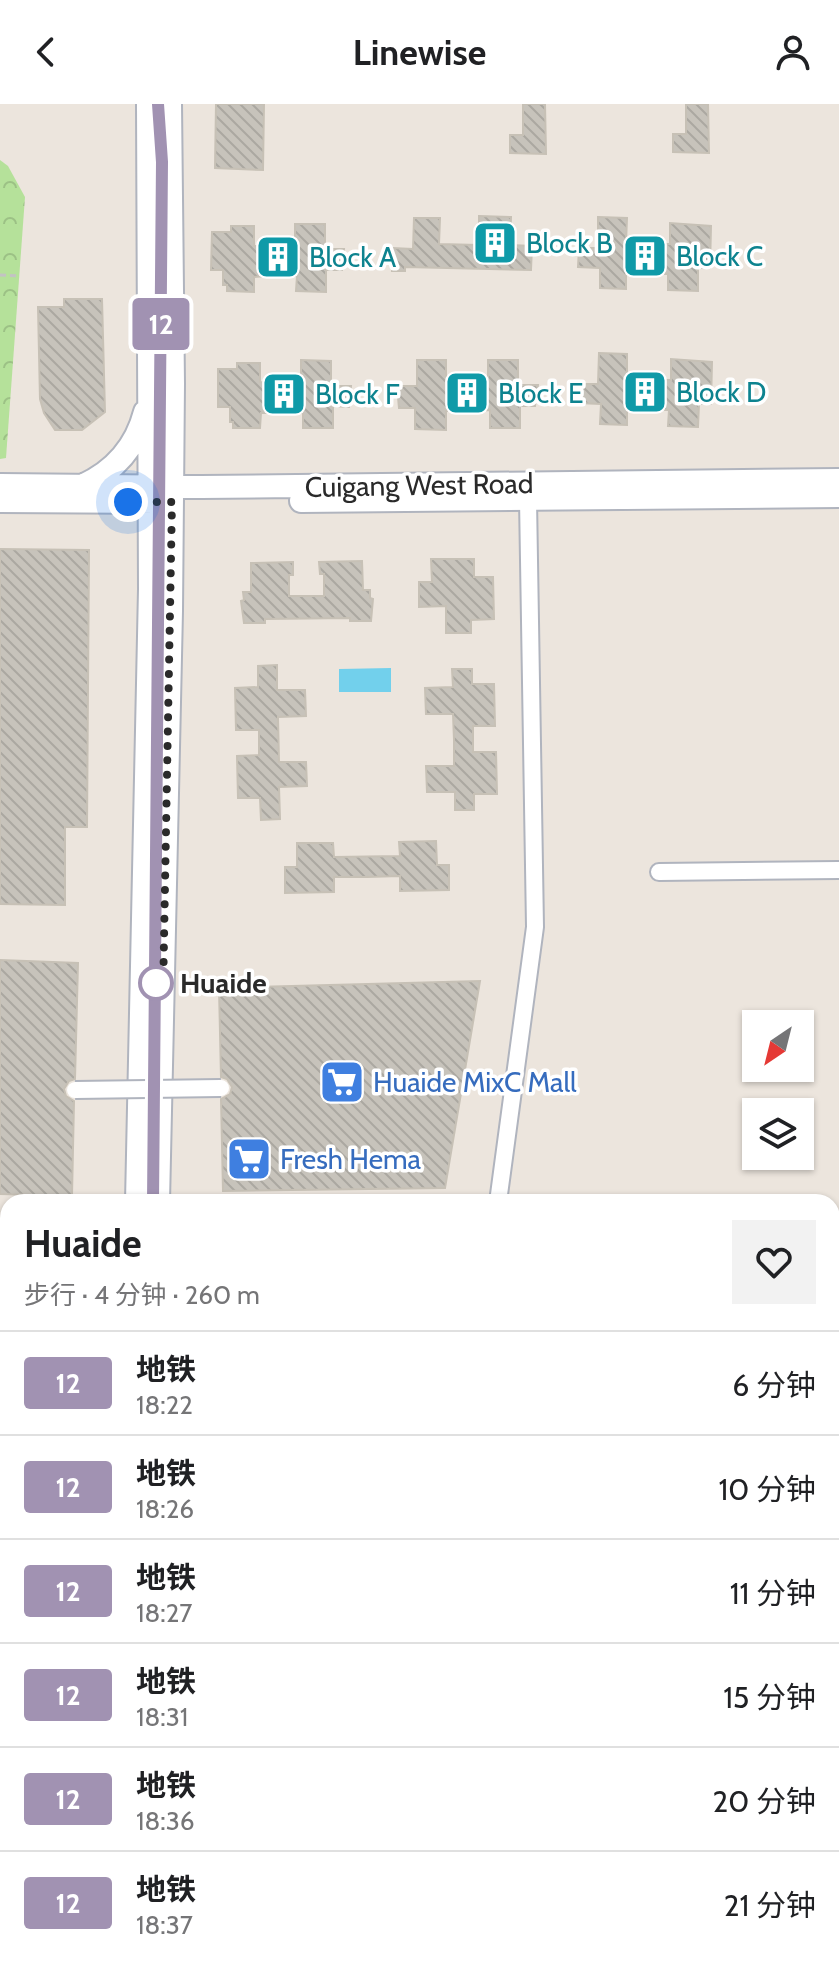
<!DOCTYPE html>
<html lang="zh">
<head>
<meta charset="utf-8">
<style>
	:root { --surface:#fff; --page:#f2f2f2; --text:#202124; --muted:#757577; --line:#e0e0e0 }
	body { margin:0; font-family:Cabin,"Noto Sans SC",sans-serif; background:var(--page); color:var(--text); height:100vh; display:flex; flex-direction:column; font-size:30px; white-space:nowrap }
	* { box-sizing:border-box; margin:0 }
	p { font-size:26px; color:var(--muted) }
	.icon { flex:none; width:44px; height:44px; fill:none; stroke:currentColor; stroke-width:2; stroke-linecap:round; stroke-linejoin:round }
	.map { position:relative; flex:1; overflow:hidden }
	.panel { position:absolute; left:0px; top:1090px; width:840px; height:778px; display:flex; flex-direction:column; background:var(--surface); border-radius:24px 24px 0 0; box-shadow:0 2px 6px #0004 }
	.panel>* { flex:none }
	.badge { padding:0 16px; border-radius:6px; font-size:28px; line-height:52px }
	.needle { width:52px; rotate:215deg }
	.tools { position:absolute; left:742px; top:906px; display:grid; gap:16px }
	.tools a { display:grid; place-items:center; width:72px; height:72px; border-radius:0px; background:var(--surface); box-shadow:0 2px 6px #0004; font-size:40px }
	.you { position:absolute; width:40px; height:40px; margin:-20px; border:6px solid #fff; border-radius:50%; background:#1a73e8; box-shadow:0 0 0 12px #1a73e833 }
	.map>.badge { position:absolute; translate:-50% -50%; box-shadow:0 0 0 4px #fff }
	.round { display:grid; place-items:center; flex:none; width:84px; height:84px; border-radius:0px; background:var(--page) }
	.headline { display:flex; align-items:center; justify-content:space-between; height:136px; padding:0 24px }
	h1 { font-size:38px; font-weight:700; line-height:60px }
	ul { padding:0; list-style:none }
	li { display:flex; align-items:center; gap:24px; height:104px; padding:0 24px; border-top:2px solid var(--line) }
	li div { flex:1 }
	li b { display:block; font-size:30px }
	li em { font-style:normal }
	li .badge { min-width:88px; font-weight:700; text-align:center }
	header { display:flex; justify-content:space-between; align-items:center; height:104px; padding:0 24px; background:var(--surface); font-size:36px; font-weight:700 }
	.map>svg:first-child { display:block }
	.education { fill:#ede2cd }
	.park { fill:url(#park-crowns) }
	.water { fill:#72d0ec }
	.building { fill:url(#building-back-hatch); stroke:#c7c1b6; stroke-width:2 }
	.lines { fill:none; stroke-linecap:round; stroke-linejoin:round }
	.street-casing { stroke:#b0b4be; stroke-width:20 }
	.secondary-casing { stroke:#b0b4be; stroke-width:26 }
	.path { stroke:#c3c3c3; stroke-width:3; stroke-dasharray:6 4; stroke-linecap:butt }
	.street { stroke:#fff; stroke-width:16 }
	.secondary { stroke:#fff; stroke-width:22 }
	.street-bridge-casing { stroke:#b0b4be; stroke-width:20; stroke-linecap:butt }
	.street-bridge { stroke:#fff; stroke-width:16 }
	.line-casing { stroke:#fff; stroke-width:18 }
	.line { stroke:#a192b2; stroke-width:12 }
	.walk { stroke:#2a2a2a; stroke-width:8; stroke-dasharray:0 14.4 }
	.stop-dot { fill:#fff; stroke:#a192b2; stroke-width:4 }
	.labels { text-anchor:middle; dominant-baseline:central; stroke-width:7; stroke-linejoin:round; paint-order:stroke }
	.culture-label { font-size:28px; fill:#0d838f; stroke:#fff; text-anchor:start }
	.street-label { font-size:28px; fill:#2a2a2a; stroke:#fff }
	.stop-label { font-size:28px; font-weight:bold; fill:#2a2a2a; stroke:#fff; text-anchor:start }
	.shop-label { font-size:28px; fill:#366cbe; stroke:#fff; text-anchor:start }
</style>
</head>
<body>
<header><svg class="icon" aria-label="back" viewBox="0 0 24 24"><path d="M15 5l-7 7 7 7"/></svg>Linewise<svg class="icon" aria-label="person" viewBox="0 0 24 24"><circle cx="12" cy="8" r="4"/><path d="M4 21q1-7 8-7t8 7"/></svg></header>
<div class="map">
<svg width="839" height="1867" viewBox="0 0 839 1867">
	<defs>
		<pattern id="park-crowns" width="20" height="18" patternUnits="userSpaceOnUse" patternTransform="scale(2)"><rect width="20" height="18" fill="#b5e19a"/><path d="M2 6a3 3 0 1 1 6 0M12 15a3 3 0 1 1 6 0" fill="none" stroke="#9cc185"/></pattern>
		<pattern id="building-back-hatch" width="6" height="6" patternUnits="userSpaceOnUse" patternTransform="scale(2)"><rect width="6" height="6" fill="#c7c3bb"/><path d="M-1 5l2 2M0 0l6 6M5-1l2 2" fill="none" stroke="#aba8a1"/></pattern>
	</defs>
	<rect width="100%" height="100%" fill="#ece5dd"/>
	<path class="education" d="M0,1738L8,1741V1860H272L285,1867H0Z"/>
	<path class="park" d="M0,56L8,62L25,93L6,354L0,355Z"/>
	<path class="water" d="M391,564V588H339V565Z"/>
	<path class="building" d="M216,0H264L263,66L215,64Z
		M523,0H545L546,50L510,49V31H523Z
		M686,0H708L709,49L673,48V30H686Z
		M479,112L511,113L510,141L532,142L531,166L405,163V167H392L393,144L413,145L414,114H440L439,140L479,141Z
		M598,113L627,114L626,139L670,140V119L711,122L710,164H698V187L668,186V170L626,169V185L600,184V164L578,163L579,144H598Z
		M295,120H325V145H344L342,166H326V188L296,187L297,172H266L254,173V188L227,187V181H223V166H211L212,128H231V122H254V142H295Z
		M64,195H102L105,308L82,326H55L44,309L40,295L38,203H64Z
		M599,249L627,250V275L671,276V255L712,258L711,300H699L698,323L668,322L669,306L627,305V321L600,320L601,300L579,299V280H598Z
		M301,256L331,257V282H351L349,303L333,302V324H303V309H261L260,324H233V318H230V303H218V265H237V259H260V278L301,279Z
		M417,256H446V278H488V256H518V281H538L535,302H520V324H490V306L458,307H446V326L415,325V304H399L397,282H417Z
		M0,445L89,446L87,723H65V801L0,800Z
		M431,455H474V473H493L494,515L471,516V529H446V502L419,503V478H432Z
		M362,457L363,486H370V494L373,495L371,517H350V514L265,515V519H244L241,497L244,496L243,488H251V459L293,458V471H289V492H324V470H320L319,458Z
		M277,561V586H305L306,612L278,613L279,658H306L307,682L279,683L280,715L261,716L260,694H238L237,652L259,651V626H236L235,584L258,583V562Z
		M452,565H472V580H494L495,622H473V648H496L497,690H474V706H455V688H427L426,662H454V636L453,610H426L425,584L453,583Z
		M436,737L437,761H449V786L400,787V772L367,773H334V788L285,789V763H297V739H333L334,753L400,752L399,738Z
		M0,856L78,859L75,975L69,977L64,985L66,992L74,997L72,1092L0,1090Z
		M480,877L445,1084L223,1087L221,995L230,990L232,983L227,975L221,973L219,884Z"/>
	<g class="lines">
		<g class="street-casing">
			<path id="street" d="M659,768L839,766
				M498,1098L535,823L528,395
				M832,1399L839,1425
				M0,1427H8"/>
		</g>
		<g class="secondary-casing">
			<path id="secondary" d="M0,381L201,383L839,376
				M82,382C115,367 136,343 145,308
				M0,397L163,398
				M301,397L839,392
				M137,1098L150,485L148,0
				M158,1098L171,507L173,280L170,0
				M832,1164H839
				M0,1171H8
				M832,1199H839
				M0,1208H8
				M0,1712L8,1715
				M832,1834L839,1831
				M571,1860L609,1867
				M749,1867L772,1860"/>
		</g>
		<path class="path" d="M0,171L19,172"/>
		<use href="#street" class="street"/>
		<use href="#secondary" class="secondary"/>
		<g class="street-bridge-casing">
			<path id="street-bridge" d="M75,986L221,984"/>
		</g>
		<use href="#street-bridge" class="street-bridge"/>
	</g>
	<g class="lines">
		<g class="line-casing">
			<path id="line" d="M153,1098L162,58L158,0"/>
		</g>
		<use href="#line" class="line"/>
		<path class="walk" d="M128,398H172L163,891L156,879"/>
	</g>
	<defs>
		<g id="building-square" transform="scale(2.3)"><rect x="-9" y="-9" width="18" height="18" rx="4" fill="#0f9aa8" stroke="#fff"/><path d="M-4-6H4V6H1V3H-1V6H-4ZM-2.5-4.3h1.7v1.8h-1.7ZM.8-4.3h1.7v1.8H.8ZM-2.5-1h1.7V.8h-1.7ZM.8-1h1.7V.8H.8Z" fill="#fff"/></g>
		<g id="supermarket-square" transform="scale(2.3)"><rect x="-9" y="-9" width="18" height="18" rx="4" fill="#3f7fe0" stroke="#fff"/><path d="M-6-5.5h2.5l.6 2H6L4.5 2H-2.5L-4.4-4H-6ZM-1.5 3.2a1.3 1.3 0 1 0 .1 0ZM3 3.2a1.3 1.3 0 1 0 .1 0Z" fill="#fff"/></g>
	</defs>
	<g fill-rule="evenodd">
		<use href="#building-square" x="495" y="139"/>
		<use href="#building-square" x="645" y="152"/>
		<use href="#building-square" x="278" y="153"/>
		<use href="#building-square" x="645" y="288"/>
		<use href="#building-square" x="467" y="289"/>
		<use href="#building-square" x="284" y="290"/>
		<use href="#supermarket-square" x="342" y="978"/>
		<use href="#supermarket-square" x="249" y="1055"/>
	</g>
	<circle class="stop-dot" cx="156" cy="879" r="16"/>
	<g class="labels">
		<g class="culture-label">
			<text x="526" y="139">Block B</text>
			<text x="676" y="152">Block C</text>
			<text x="309" y="153">Block A</text>
			<text x="676" y="288">Block D</text>
			<text x="498" y="289">Block E</text>
			<text x="315" y="290">Block F</text>
		</g>
		<g class="street-label">
			<text transform="translate(419 381) rotate(-1)">Cuigang West Road</text>
		</g>
		<g class="stop-label">
			<text x="180" y="879">Huaide</text>
		</g>
		<g class="shop-label">
			<text x="373" y="978">Huaide MixC Mall</text>
			<text x="280" y="1055">Fresh Hema</text>
		</g>
	</g>
</svg>
<div class="tools">
<a><svg class="needle" viewBox="-14 -14 28 28"><path d="M0-13l5 13h-10z" fill="#e53935"/><path d="M0 13l5-13h-10z" fill="#757577"/></svg></a>
<a><svg class="icon" aria-label="layers" viewBox="0 0 24 24"><path d="M12 4l9 5-9 5-9-5zM3 14l9 5 9-5"/></svg></a>
</div>
<div class="you" style="left:128px;top:398px"></div>
<b class="badge" style="left:161px;top:220px;background:#a192b2;color:#fff">12</b>
<section class="panel">
<div class="headline"><div><h1>Huaide</h1><p>步行 · 4 分钟 · 260 m</p></div><a class="round"><svg class="icon" aria-label="heart" viewBox="0 0 24 24"><path d="M12 20l-8-8c-3-5 5-10 8-4 3-6 11-1 8 4z"/></svg></a></div>
<ul>
<li><span class="badge" style="background:#a192b2;color:#fff">12</span><div><b>地铁</b><p>18:22</p></div><em>6 分钟</em></li>
<li><span class="badge" style="background:#a192b2;color:#fff">12</span><div><b>地铁</b><p>18:26</p></div><em>10 分钟</em></li>
<li><span class="badge" style="background:#a192b2;color:#fff">12</span><div><b>地铁</b><p>18:27</p></div><em>11 分钟</em></li>
<li><span class="badge" style="background:#a192b2;color:#fff">12</span><div><b>地铁</b><p>18:31</p></div><em>15 分钟</em></li>
<li><span class="badge" style="background:#a192b2;color:#fff">12</span><div><b>地铁</b><p>18:36</p></div><em>20 分钟</em></li>
<li><span class="badge" style="background:#a192b2;color:#fff">12</span><div><b>地铁</b><p>18:37</p></div><em>21 分钟</em></li>
</ul>
</section>
</div>
</body>
</html>
